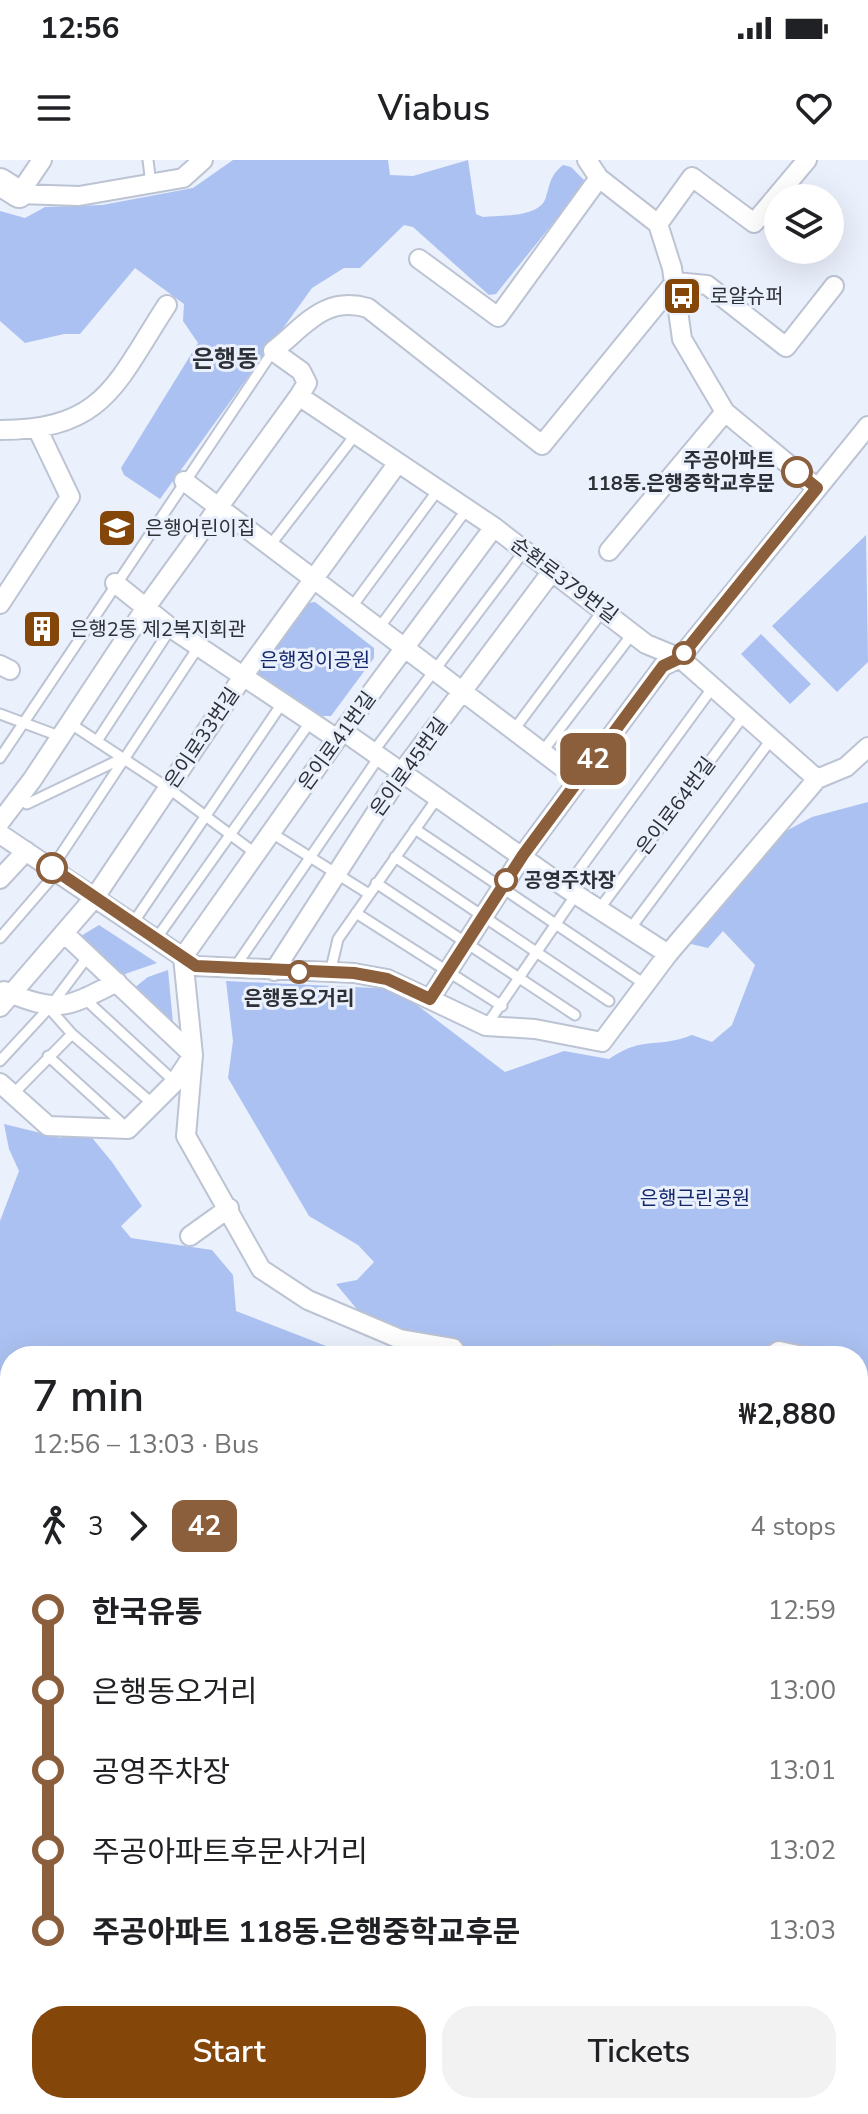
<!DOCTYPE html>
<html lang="en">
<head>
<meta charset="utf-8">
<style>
	:root { --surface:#fff; --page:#f2f2f2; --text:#202124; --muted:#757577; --accent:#85460a }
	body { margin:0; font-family:"Nunito Sans","Noto Sans KR",sans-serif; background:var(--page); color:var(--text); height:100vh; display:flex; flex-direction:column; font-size:30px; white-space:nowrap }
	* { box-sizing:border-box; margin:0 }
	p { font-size:26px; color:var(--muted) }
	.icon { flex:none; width:44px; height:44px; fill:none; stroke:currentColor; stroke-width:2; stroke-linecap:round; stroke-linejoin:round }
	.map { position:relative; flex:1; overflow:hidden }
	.drawer { position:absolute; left:0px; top:1186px; width:868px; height:768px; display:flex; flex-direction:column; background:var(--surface); border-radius:32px 32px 0 0; box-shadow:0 8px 32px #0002 }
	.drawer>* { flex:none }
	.badge { padding:0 16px; border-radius:12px; font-size:28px; line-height:52px }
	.controls { position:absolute; left:764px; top:24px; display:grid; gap:16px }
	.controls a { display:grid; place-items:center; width:80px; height:80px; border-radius:50%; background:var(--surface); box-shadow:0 8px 32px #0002; font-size:40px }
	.map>.badge { position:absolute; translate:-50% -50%; box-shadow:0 0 0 4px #fff }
	.legs { display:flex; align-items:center; gap:12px; height:88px; padding:0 32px; font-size:26px }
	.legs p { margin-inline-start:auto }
	.headline { display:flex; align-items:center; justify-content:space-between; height:136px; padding:0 32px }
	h1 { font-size:44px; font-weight:600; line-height:60px }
	.cta { display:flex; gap:16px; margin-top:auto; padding:16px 32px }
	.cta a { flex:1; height:92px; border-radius:32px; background:var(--accent); color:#fff; font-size:32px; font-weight:600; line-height:92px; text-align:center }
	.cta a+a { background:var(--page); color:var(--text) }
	ul { padding:0 32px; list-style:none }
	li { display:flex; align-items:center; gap:28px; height:80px; font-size:30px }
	li i { display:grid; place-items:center; width:12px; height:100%; margin:0 10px; background:currentColor }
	li i::after { content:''; width:20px; height:20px; margin:-10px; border:6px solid; border-radius:50%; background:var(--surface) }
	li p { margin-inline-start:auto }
	li:first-child i { background:linear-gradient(#0000 50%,currentColor 0) }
	li:last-child i { background:linear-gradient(currentColor 50%,#0000 0) }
	.status { display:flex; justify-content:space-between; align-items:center; height:56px; padding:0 40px; background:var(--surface); direction:ltr }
	.status svg { height:22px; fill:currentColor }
	header { display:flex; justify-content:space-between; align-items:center; height:104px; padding:0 32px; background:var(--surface); font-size:36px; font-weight:600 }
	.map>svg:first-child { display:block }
	.green { fill:#abc1f1 }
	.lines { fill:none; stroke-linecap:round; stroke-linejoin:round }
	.lane-casing { stroke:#bcc3d2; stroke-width:13 }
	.street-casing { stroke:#bcc3d2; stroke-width:22 }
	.secondary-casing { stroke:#bcc3d2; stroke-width:30 }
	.lane { stroke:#fff; stroke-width:9 }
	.street { stroke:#fff; stroke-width:18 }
	.secondary { stroke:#fff; stroke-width:26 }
	.line-1-casing { stroke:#fff; stroke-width:18 }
	.line-1 { stroke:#8b5e3c; stroke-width:12 }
	.stop-1-dot { fill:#fff; stroke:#8b5e3c; stroke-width:4 }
	.labels { text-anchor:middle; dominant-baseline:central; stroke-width:6; stroke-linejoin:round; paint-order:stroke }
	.poi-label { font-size:20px; fill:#2d3036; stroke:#eaf0fc; text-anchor:start }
	.stop-label { font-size:20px; font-weight:bold; fill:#2d3036; stroke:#eaf0fc; text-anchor:end }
	.street-label { font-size:20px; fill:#2d3036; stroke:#eaf0fc }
	.park-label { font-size:20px; fill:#13276b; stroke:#eaf0fc }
	.quarter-label { font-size:24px; font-weight:bold; fill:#2d3036; stroke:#eaf0fc }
</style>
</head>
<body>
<div class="status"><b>12:56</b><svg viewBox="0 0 49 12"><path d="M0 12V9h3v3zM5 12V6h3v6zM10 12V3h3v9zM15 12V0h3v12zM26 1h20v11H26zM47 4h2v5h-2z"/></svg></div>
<header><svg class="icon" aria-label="menu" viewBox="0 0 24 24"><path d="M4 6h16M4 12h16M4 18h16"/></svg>Viabus<svg class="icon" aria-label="heart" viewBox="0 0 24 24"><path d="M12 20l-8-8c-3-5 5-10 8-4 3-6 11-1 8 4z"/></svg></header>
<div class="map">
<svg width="868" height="1954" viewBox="0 0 868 1954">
	<rect width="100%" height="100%" fill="#eaf0fc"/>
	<path class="green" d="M233,0H388L390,15L413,16L468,0L476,54L483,57C502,55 540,58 546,37C551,21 550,16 563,5L571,7L586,22L496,134L489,135L413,67L404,65L360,108H344L312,128L160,339L124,315L121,308L198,183L183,161L184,144L135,108L80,174H64L25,183L0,161V51L25,58L45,47L102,45L193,28Z
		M866,375L868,502L837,532L772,466Z
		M315,442L374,488V498L331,556H319L249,512L301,444Z
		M761,474L811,524L790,544L741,494Z
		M868,642V1229L858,1227V1196H798L782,1188L761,1190L759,1196H633L622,1189L590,1188L571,1195L515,1191L492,1196H452L381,1178L336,1124L357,1120L374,1102L358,1085L309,1056L228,918L233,881L226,821L396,829L505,912L564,891L609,899C644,875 658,889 692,875L712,882L732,865L755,805L723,771L708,788L687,783L779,675L812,657Z
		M99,765L157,803L122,815L81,776Z
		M168,810L173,863L134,828L148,817Z
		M79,962L112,1002L142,1046L121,1066L131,1078L212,1090L233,1115L236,1151L352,1196H10V1301L0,1303V1061L19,1011L9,989L4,964L61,978Z
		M858,1242L868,1247V1373L858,1376Z
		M10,1336V1615L0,1618V1337Z
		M868,1646V1954H407L422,1944H858V1657Z"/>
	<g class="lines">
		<g class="lane-casing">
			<path id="lane" d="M148,0L151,24
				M268,388L356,274
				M351,448L438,330
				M379,468L467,349
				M0,554L59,576
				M68,562L168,628L255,693
				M513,571L604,449
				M97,581L171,468
				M373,592L525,390
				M542,592L633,473
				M0,598L273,191
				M18,638L27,644L123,598
				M415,669L643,823
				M270,672L369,734
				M395,697L609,841
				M52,708L199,486
				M376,723L575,855
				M566,728L713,527
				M600,748L745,554
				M356,753L502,846
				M133,763L283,542
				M630,769L773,577
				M0,778L57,712
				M156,779L311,561
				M235,807L379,597
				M330,813L338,779L438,637
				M85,839L175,922
				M49,848L72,874L154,945
				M486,866L577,733
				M48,896L126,967
				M0,901L49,848L89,795
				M13,934L72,874
				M0,1662L10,1695
				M0,1794L10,1828
				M0,1907L10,1904
				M99,1944L102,1954
				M174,1944L177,1954
				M252,1944L255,1954
				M291,1944L294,1954"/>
		</g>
		<g class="street-casing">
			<path id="street" d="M587,0L599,18L658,64L672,108L682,179L725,252L817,328
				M19,34L79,36L183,18L203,0
				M19,34L42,0
				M658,64L692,17L754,63L807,0
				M419,99L498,157L599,18
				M834,126L786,187L707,125L675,122L542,285L368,148C324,135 304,167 273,191L301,211L307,223L299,236L494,367L646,484L680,498L817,619L846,607L868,587
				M0,270C105,270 116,223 167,145
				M184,321L578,619
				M609,391L725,252
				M115,423L171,468L337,579
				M0,444L70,337L37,268
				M0,505L10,510
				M343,571L566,728L668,794L817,619
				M0,662L32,620L147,446L299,236
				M0,674L196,806L354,813L387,819L486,866L535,869L602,882L668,794
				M0,719L26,691
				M183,797L193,895L186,976L261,1109L308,1140L400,1179L453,1188L458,1196
				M183,797L337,579L494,367
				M274,811L402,612L553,410
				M4,831C59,853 64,849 117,822
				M430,839L523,695L663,506L680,498L868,266
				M0,847L95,737L244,515L397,304
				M0,923L48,966L128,969L175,922L193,895L65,774
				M190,1076L229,1048
				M554,1196H599
				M771,1196L779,1191L803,1196
				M858,1227L868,1231
				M0,1315L10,1316
				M858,1388L868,1386
				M858,1557L868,1553
				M858,1588L868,1621
				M0,1632L10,1629
				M0,1842L10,1839
				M135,1944L138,1954
				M377,1944L380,1954"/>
		</g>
		<g class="secondary-casing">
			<path id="secondary" d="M0,22L19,34
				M858,1657L868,1646
				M46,1954L78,1944"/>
		</g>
		<use href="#lane" class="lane"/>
		<use href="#street" class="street"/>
		<use href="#secondary" class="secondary"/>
	</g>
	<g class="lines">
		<g class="line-1-casing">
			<path id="line-1" d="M52,708L196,806L354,813L387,819L430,839L523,695L663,506L680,498L817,328L797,312"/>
		</g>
		<use href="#line-1" class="line-1"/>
	</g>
	<defs>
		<g id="bus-square" transform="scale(2)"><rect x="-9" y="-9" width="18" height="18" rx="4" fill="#85460a" stroke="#eaf0fc"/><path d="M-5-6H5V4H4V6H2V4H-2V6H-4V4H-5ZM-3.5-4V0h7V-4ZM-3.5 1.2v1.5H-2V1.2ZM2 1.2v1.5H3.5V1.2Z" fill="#fff"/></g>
		<g id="school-square" transform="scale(2)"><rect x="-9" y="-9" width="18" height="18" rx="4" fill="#85460a" stroke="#eaf0fc"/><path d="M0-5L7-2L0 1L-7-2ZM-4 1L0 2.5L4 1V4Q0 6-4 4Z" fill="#fff"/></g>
		<g id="building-square" transform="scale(2)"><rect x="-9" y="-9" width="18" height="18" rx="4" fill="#85460a" stroke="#eaf0fc"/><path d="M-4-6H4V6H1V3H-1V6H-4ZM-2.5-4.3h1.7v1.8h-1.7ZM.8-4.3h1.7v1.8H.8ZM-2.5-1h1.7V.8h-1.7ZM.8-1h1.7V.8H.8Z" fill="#fff"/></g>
	</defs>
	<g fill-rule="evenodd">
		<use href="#bus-square" x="682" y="136"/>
		<use href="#school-square" x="117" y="368"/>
		<use href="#building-square" x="42" y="469"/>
	</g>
	<g class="stop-1-dot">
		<circle cx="797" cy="312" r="14"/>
		<circle cx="684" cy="493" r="10"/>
		<circle cx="52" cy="708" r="14"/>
		<circle cx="506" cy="720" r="10"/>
		<circle cx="299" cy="812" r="10"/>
	</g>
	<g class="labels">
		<g class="poi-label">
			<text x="710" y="136">로얄슈퍼</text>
			<text x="145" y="368">은행어린이집</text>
			<text x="70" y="469">은행2동 제2복지회관</text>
		</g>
		<g class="stop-label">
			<text x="775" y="300">주공아파트<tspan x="775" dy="23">118동.은행중학교후문</tspan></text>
			<text x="524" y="720" text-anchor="start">공영주차장</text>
			<text x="299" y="838" text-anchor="middle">은행동오거리</text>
		</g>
		<g class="street-label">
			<text transform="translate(564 420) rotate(37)">순환로379번길</text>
			<text transform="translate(202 578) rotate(-56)">은이로33번길</text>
			<text transform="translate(337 581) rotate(-54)">은이로41번길</text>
			<text transform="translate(409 607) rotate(-54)">은이로45번길</text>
			<text transform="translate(676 646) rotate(-53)">은이로64번길</text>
		</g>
		<g class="park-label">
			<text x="315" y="500">은행정이공원</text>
			<text x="695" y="1038">은행근린공원</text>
		</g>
		<g class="quarter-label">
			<text x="225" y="199">은행동</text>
		</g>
	</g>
</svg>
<div class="controls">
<a><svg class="icon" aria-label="layers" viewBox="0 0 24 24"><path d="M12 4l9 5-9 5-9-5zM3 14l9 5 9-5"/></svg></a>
</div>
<b class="badge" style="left:593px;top:599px;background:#8b5e3c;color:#fff">42</b>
<section class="drawer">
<div class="headline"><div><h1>7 min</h1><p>12:56 – 13:03 · Bus</p></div><b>₩2,880</b></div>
<div class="legs"><svg class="icon" aria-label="walk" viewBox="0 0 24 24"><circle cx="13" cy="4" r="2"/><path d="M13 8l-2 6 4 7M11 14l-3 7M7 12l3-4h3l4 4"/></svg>3<svg class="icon" aria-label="forward" viewBox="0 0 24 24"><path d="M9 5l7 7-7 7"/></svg><b class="badge" style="background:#8b5e3c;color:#fff">42</b><p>4 stops</p></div>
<ul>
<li><i style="color:#8b5e3c"></i><b>한국유통</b><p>12:59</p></li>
<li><i style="color:#8b5e3c"></i><span>은행동오거리</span><p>13:00</p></li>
<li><i style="color:#8b5e3c"></i><span>공영주차장</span><p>13:01</p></li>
<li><i style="color:#8b5e3c"></i><span>주공아파트후문사거리</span><p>13:02</p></li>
<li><i style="color:#8b5e3c"></i><b>주공아파트 118동.은행중학교후문</b><p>13:03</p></li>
</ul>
<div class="cta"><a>Start</a><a>Tickets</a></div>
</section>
</div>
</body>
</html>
